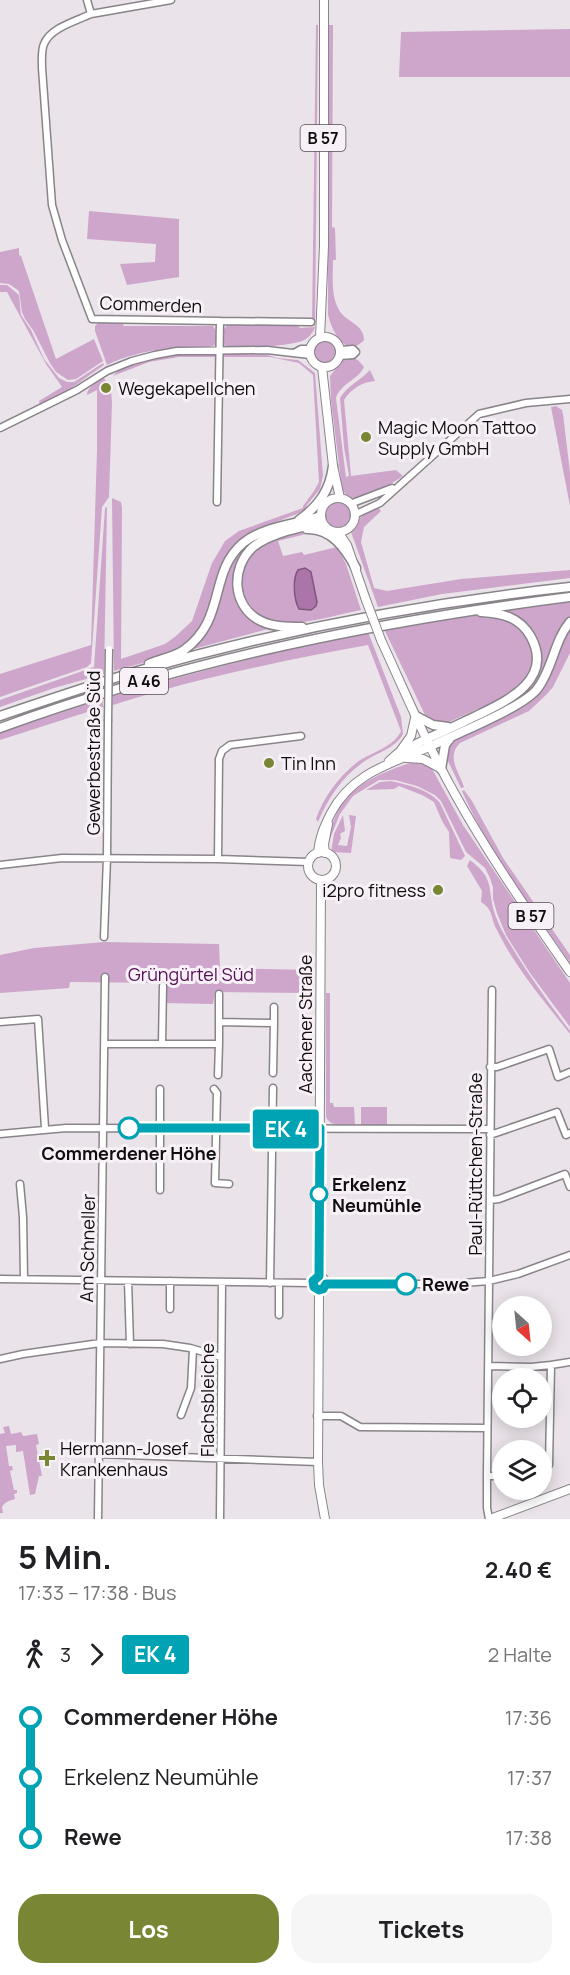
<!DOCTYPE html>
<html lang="de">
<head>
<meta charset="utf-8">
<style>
	:root { --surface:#fff; --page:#f6f6f6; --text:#202124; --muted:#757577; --accent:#798634 }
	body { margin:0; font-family:Manrope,sans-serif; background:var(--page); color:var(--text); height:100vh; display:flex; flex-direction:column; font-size:22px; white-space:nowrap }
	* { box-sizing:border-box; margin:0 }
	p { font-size:20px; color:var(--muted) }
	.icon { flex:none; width:33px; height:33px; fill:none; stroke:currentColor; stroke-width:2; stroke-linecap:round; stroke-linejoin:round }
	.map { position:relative; height:1519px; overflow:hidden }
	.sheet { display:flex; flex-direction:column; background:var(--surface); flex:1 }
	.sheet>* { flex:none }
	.badge { padding:0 12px; border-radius:4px; font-size:21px; line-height:39px }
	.needle { width:39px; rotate:153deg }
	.controls { position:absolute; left:492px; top:1296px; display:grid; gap:12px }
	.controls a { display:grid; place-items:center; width:60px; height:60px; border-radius:50%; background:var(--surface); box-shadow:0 3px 15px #0003; font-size:30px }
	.map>.badge { position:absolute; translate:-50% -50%; box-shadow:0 0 0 3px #fff }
	.legs { display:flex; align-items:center; gap:9px; height:66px; padding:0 18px; font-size:20px }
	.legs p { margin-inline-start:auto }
	.overview { display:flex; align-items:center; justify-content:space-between; height:102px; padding:0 18px }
	h1 { font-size:33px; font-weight:700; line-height:45px }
	.cta { display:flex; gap:12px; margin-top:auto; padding:12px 18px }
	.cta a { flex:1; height:69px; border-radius:24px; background:var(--accent); color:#fff; font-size:24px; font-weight:700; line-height:69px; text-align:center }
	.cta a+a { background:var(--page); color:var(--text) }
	ul { padding:0 18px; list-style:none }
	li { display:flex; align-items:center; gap:21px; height:60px; font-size:22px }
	li i { display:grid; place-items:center; width:9px; height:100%; margin:0 8px; background:currentColor }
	li i::after { content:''; width:15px; height:15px; margin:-8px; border:4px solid; border-radius:50%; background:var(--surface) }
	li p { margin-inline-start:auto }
	li:first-child i { background:linear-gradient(#0000 50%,currentColor 0) }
	li:last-child i { background:linear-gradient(currentColor 50%,#0000 0) }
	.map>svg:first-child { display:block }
	.green { fill:#cea6cc }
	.water { fill:#ac75aa; stroke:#7d567b; stroke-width:1.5 }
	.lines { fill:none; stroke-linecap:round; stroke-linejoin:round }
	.minor-casing { stroke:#898489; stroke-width:9 }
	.major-casing { stroke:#898489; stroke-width:10 }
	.highway-casing { stroke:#898489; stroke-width:11 }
	.minor { stroke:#fff; stroke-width:6 }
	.major { stroke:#fff; stroke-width:8 }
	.highway { stroke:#fff; stroke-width:8 }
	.minor-bridge-casing { stroke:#898489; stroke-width:9; stroke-linecap:butt }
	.major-bridge-casing { stroke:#898489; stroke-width:10; stroke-linecap:butt }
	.minor-bridge { stroke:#fff; stroke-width:6 }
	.major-bridge { stroke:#fff; stroke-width:8 }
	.line-1-casing { stroke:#fff; stroke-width:14 }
	.line-1 { stroke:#00a3b4; stroke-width:9 }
	.poi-dot { fill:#798634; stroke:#f7f1f7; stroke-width:2 }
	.stop-1-dot { fill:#fff; stroke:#00a3b4; stroke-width:3 }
	.labels { text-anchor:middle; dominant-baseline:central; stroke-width:6; stroke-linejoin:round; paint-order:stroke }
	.shield { fill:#f7f1f7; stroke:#555154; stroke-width:1.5 }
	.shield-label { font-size:16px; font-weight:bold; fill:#0f0d0e }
	.street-label { font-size:18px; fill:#0f0d0e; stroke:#f7f1f7 }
	.poi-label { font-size:18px; fill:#0f0d0e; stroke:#f7f1f7; text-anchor:start }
	.park-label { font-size:18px; fill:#551055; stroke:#f7f1f7 }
	.stop-label { font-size:18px; font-weight:bold; fill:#0f0d0e; stroke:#f7f1f7; text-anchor:start }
</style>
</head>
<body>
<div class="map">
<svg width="570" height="1519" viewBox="0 0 570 1519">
	<rect width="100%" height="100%" fill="#eae3e9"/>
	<path class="green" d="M316,25H318L315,326L308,325L312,323Z
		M328,25H333L332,227L335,228L336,260H333C333,275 331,295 338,308C344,322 364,323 364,340C346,360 331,330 328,314Z
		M570,29V77H399L401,32Z
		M89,211L179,219V277L127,285L120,264L155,262L156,244L87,239Z
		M19,248V255L21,256L56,359L94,339L103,361L76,379L68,380L56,372L50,363L33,330L25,319L22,312L19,291L9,284L0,283V252Z
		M0,285H7L19,295L21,315L31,330L44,359L59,378L67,382H74L103,363L104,365L70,389L40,405L39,401L62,387L46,364L7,292H0Z
		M99,322L123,324L124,326H213L217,332L216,344C208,351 178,347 166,349C147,351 124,356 107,365L95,331V326Z
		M259,323L296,324L300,328L315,327C313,333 308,339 302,341C290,346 235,350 224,345L223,331L227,325H257Z
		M312 352a13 13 0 1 1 26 0a13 13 0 1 1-26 0Z
		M219,353L268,355L277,358L298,360L315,373L323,476L320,489L306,506L307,509C285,521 256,525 238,543C225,555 222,572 216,588C211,605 206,624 193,637C175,658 139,663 114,671L112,498L121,502L122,508L121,659L165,644L176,636L192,621L212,563L225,541L239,531L303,508V506L314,491L319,482L313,375L299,363L270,357H179L149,362L113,376C130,354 192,354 219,353Z
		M349,357L358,360L364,367C358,380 341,383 336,398L346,477L349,476L344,447L340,398C347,386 361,380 370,370L375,381C362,382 351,389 344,400L351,476L396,470L403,476C389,486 368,497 351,498L346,495L342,489L331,400L330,376L343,360Z
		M104,378L111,391L112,402L109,497L102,507L91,663L87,667L0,697V674L91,645L97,450V390L87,395C87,387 96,383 104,378Z
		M556,406L562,410L563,414L570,472V506L551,407Z
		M324 515a14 14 0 1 1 28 0a14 14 0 1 1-28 0Z
		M107,507L104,674L54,688L0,707V700L94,667L105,508Z
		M378,507L381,511L364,527L361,542L374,588L387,591L461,579L570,570V578L442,594L378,607L351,532C355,518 366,513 378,507Z
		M286,527L241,558L240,603L276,627L186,651L194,644L228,566L248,541Z
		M309,531L310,533L278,541L283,556L302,552L304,555L337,547L346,564L361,610C335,615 299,627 274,622C242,615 232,575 253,552C266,538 291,535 309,531Z
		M570,602V619L541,679L525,698L453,733L451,731L521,696L531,686L535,679L540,659L539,645L533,633L500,610Z
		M484,614L506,617L525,632L534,647L533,661L530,675L521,688L495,704L475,710L445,724L431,720L426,717L384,629Z
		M570,625V653L553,687L547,694L529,711L460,743C446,757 459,772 464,787L461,788L446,757L449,741L533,697Z
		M368,632L401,717L403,734C395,749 375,753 362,763C342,777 327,800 318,822L316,819C323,798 338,778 355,764C368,753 394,748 401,731L368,645C282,661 196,678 113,705V696C198,671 282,650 368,632Z
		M102,699L103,707L0,740V732Z
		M416,761H421L431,767L463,825L570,983V1027L530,973L506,935L497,913L493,899V887L490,878L485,868L466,852L441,801L435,795L417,786L395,780H379L353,796L340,814L329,841L327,840C332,825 337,807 349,795C366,778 394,768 416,761Z
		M391,781C407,785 429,789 440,803L465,856L461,860L450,858L449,832L442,821L434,802L422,795L399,786L394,789L366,790L380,782Z
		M464,790L472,801L503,858L570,955V963C532,907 489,853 462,791Z
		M343,815L345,831L340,834L341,838L338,845L347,846L351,827L349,815L356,816L351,853L331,852L334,834Z
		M470,860C497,880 486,891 496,917C501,931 509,942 516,954C533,981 551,1006 570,1031V1034C544,1001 515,967 497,930C490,917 494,910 481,902L482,891L467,866Z
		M104,942L219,944L220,968L311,970L309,993L215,992L213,1004L163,1003V983L70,982L69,988L0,993V955L34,948Z
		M326,993H330V1103H333L334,1107H354L355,1125C344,1125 331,1128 326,1117Z
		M361,1107H387V1125H361Z
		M9,1426L11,1434L21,1432L23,1436L37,1434L39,1444L36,1445L42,1476H39L35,1494L30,1495L23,1451L16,1452V1445L6,1446L9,1466H12L13,1470L10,1471L14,1490H17V1493L14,1494L15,1499C8,1501 5,1502 2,1507L3,1513H0V1434L5,1433L3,1427Z"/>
	<path class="water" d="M305,568L311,572L317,602L316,606L311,610L299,609C294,600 292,579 298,570Z"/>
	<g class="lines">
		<g class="minor-casing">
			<path id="minor" d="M87,0L91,14L171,0
				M91,14C76,21 50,28 44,44C41,51 42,61 42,68L52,205L62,240L92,319L220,321
				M341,350L353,349L356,352
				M294,353L301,349H310
				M340,356L353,355L356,352
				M0,428L77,390L107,371L132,361L155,355L177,351L267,350L310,355
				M217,502L220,321L311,322
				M350,504L392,488
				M354,515L380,503L479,414L526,403L570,399
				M218,859L219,759L222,751L230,745L301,736
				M0,865L62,858L218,859L309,862
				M104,937L107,858L108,721
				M0,1022L38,1019L45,1128
				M219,1022L274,1023V1007
				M105,1044H219V994
				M162,1044L163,986
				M490,1067H497L549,1049L558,1077L570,1072
				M273,1073L274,1023
				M218,1075L219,1044
				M214,1089L217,1093L215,1183L229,1184
				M0,1134L66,1128L490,1129
				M490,1135L557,1112L566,1135L570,1133
				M20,1184L23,1217L24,1279
				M160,1190V1089
				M490,1200L499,1199L565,1174L570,1187
				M0,1279L313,1283
				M128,1281L130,1344
				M170,1281V1309
				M270,1283L273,1088
				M326,1284H450L489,1281L518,1274L570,1255
				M279,1315V1283
				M0,1359L23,1354L100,1343L163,1344L190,1348L221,1357
				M551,1365L570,1362
				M488,1366L531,1367L551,1365L549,1465L542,1470
				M181,1415L191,1388L193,1349
				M317,1416H341L360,1427L487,1428
				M99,1454L318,1462
				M487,1476H502
				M98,1519L105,977
				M220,1519L222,1282
				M489,1519L487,1508V1476L492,990"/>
		</g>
		<g class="major-casing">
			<path id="major" d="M310 352a15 15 0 1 1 30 0a15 15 0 1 1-30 0Z
				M320,338L324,246V0
				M322,367L333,466L340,498
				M321 515a17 17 0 1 1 34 0a17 17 0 1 1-34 0Z
				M338,532L347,545L366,600
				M381,640C405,692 427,745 456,796C490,857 530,914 570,972
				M401,750L411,736L415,718
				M406,758L423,759L440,768
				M389,761L398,753L426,739
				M308 866a14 14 0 1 1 28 0a14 14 0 1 1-28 0Z
				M318,853C319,838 324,827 331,813C352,773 390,764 429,747
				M325,853L324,844L328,824
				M319,1277L321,880
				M319,1290L318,1462L319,1485L325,1519
				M319,1290L324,1288L326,1284L324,1279L319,1277
				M319,1290L314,1287L313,1283L315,1279L319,1277
				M490,1519L570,1489"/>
		</g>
		<g class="highway-casing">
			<path id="highway" d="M299,520C319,506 330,490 333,466
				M307,529C331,528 345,548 356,568
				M302,627C288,627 273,627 261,621C232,607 230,568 253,547C269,534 302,526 322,523
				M149,664C160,659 174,657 184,650C227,619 208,573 243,543C264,526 295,525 321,516
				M0,716C44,701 89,686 134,672C276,631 423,603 570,587
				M416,716L433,725L448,727
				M0,728C186,660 374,622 570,597
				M426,739C443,732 459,724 476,716C507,701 554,680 531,637C520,617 502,613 481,612
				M429,747C453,735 525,707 538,688C553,668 554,641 570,622
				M441,769L445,745L451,737"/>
		</g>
		<use href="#minor" class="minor"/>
		<use href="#major" class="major"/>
		<use href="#highway" class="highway"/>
		<g class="minor-bridge-casing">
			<path id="minor-bridge" d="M108,721L109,649"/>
		</g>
		<g class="major-bridge-casing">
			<path id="major-bridge" d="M366,600L381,640"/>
		</g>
		<use href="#minor-bridge" class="minor-bridge"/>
		<use href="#major-bridge" class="major-bridge"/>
	</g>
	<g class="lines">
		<g class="line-1-casing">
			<path id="line-1" d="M129,1128H320L319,1276L313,1281L314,1287L319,1290L323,1289L326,1284H406"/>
		</g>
		<use href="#line-1" class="line-1"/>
	</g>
	<g class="poi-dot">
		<circle cx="106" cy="388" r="6"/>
		<circle cx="366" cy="437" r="6"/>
		<circle cx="269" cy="763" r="6"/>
		<circle cx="438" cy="890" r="6"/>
		<path d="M44 1449h6v6h6v6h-6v6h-6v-6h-6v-6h6z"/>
	</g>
	<g class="stop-1-dot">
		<circle cx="129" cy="1128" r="10"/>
		<circle cx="319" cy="1194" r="8"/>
		<circle cx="406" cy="1284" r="10"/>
	</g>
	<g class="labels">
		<g class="shield">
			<rect x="300.5" y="125" width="45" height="26" rx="4.5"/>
			<rect x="120" y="668" width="48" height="26" rx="4.5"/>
			<rect x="508.5" y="903" width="45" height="26" rx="4.5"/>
		</g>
		<g class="shield-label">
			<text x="323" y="138">B 57</text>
			<text x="144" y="681">A 46</text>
			<text x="531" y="916">B 57</text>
		</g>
		<g class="street-label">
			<text transform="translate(151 304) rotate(2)">Commerden</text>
			<text transform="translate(93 753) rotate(-90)">Gewerbestraße Süd</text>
			<text transform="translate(305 1024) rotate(-90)">Aachener Straße</text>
			<text transform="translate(475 1164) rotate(-90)">Paul-Rüttchen-Straße</text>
			<text transform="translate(87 1248) rotate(-89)">Am Schneller</text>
			<text transform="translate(207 1400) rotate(-90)">Flachsbleiche</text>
		</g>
		<g class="poi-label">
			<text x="118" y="388">Wegekapellchen</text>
			<text x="378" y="427">Magic Moon Tattoo<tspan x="378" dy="21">Supply GmbH</tspan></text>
			<text x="281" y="763">Tin Inn</text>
			<text x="426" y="890" text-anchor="end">i2pro fitness</text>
			<text x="60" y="1448">Hermann-Josef<tspan x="60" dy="21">Krankenhaus</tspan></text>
		</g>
		<g class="park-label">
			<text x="191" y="974">Grüngürtel Süd</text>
		</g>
		<g class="stop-label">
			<text x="129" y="1153" text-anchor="middle">Commerdener Höhe</text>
			<text x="332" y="1184">Erkelenz<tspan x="332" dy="21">Neumühle</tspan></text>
			<text x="422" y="1284">Rewe</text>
		</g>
	</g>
</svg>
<div class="controls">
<a><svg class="needle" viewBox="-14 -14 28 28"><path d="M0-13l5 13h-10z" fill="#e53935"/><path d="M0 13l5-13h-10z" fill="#757577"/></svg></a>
<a><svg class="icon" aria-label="locate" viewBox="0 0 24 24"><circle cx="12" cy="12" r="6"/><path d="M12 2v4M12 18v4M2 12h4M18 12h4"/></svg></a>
<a><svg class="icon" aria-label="layers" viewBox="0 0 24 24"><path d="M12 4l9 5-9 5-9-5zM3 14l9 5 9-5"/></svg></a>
</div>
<b class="badge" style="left:286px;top:1129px;background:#00a3b4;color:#fff">EK 4</b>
</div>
<section class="sheet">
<div class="overview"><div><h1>5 Min.</h1><p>17:33 – 17:38 · Bus</p></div><b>2.40 €</b></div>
<div class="legs"><svg class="icon" aria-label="walk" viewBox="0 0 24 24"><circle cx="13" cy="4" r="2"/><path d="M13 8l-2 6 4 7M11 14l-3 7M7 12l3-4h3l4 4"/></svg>3<svg class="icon" aria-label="forward" viewBox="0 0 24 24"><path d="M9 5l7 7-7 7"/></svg><b class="badge" style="background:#00a3b4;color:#fff">EK 4</b><p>2 Halte</p></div>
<ul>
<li><i style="color:#00a3b4"></i><b>Commerdener Höhe</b><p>17:36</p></li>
<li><i style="color:#00a3b4"></i><span>Erkelenz Neumühle</span><p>17:37</p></li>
<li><i style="color:#00a3b4"></i><b>Rewe</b><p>17:38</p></li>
</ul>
<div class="cta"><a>Los</a><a>Tickets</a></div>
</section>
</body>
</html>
